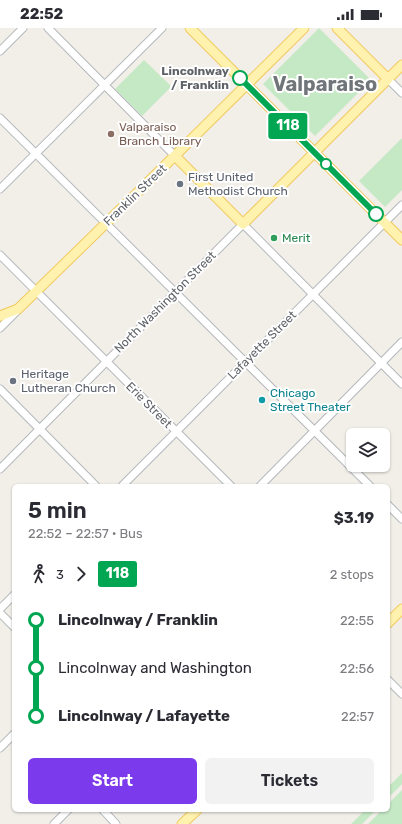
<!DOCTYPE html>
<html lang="en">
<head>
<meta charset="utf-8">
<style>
	:root { --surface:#fff; --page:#f2f2f3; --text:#2b2b33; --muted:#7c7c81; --accent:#7c3aed }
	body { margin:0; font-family:Rubik,sans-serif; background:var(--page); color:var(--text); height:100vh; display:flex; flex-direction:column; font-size:15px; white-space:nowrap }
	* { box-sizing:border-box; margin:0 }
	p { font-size:13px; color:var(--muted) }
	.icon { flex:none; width:22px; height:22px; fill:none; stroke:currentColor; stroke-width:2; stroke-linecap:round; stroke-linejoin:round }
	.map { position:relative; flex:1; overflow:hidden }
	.side { position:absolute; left:12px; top:456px; width:378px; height:328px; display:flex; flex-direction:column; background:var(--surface); border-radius:6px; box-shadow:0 1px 3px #0004 }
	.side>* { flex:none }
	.badge { padding:0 8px; border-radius:3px; font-size:14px; line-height:26px }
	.fabs { position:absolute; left:346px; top:400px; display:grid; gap:8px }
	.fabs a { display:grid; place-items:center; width:44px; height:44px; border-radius:6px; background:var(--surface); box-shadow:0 1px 3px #0004; font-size:20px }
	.map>.badge { position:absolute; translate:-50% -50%; box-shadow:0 0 0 2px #fff }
	.legs { display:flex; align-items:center; gap:6px; height:44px; padding:0 16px; font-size:13px }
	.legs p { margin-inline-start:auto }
	.summary { display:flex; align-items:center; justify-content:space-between; height:68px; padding:0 16px }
	h1 { font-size:22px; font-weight:600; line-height:30px }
	.primary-button { display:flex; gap:8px; margin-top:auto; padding:8px 16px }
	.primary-button a { flex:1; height:46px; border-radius:6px; background:var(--accent); color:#fff; font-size:16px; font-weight:600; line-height:46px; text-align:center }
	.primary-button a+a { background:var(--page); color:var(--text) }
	ul { padding:0 16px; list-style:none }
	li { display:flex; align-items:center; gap:14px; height:48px; font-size:15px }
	li i { display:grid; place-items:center; width:6px; height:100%; margin:0 5px; background:currentColor }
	li i::after { content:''; width:10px; height:10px; margin:-5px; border:3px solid; border-radius:50%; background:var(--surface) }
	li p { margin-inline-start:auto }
	li:first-child i { background:linear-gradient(#0000 50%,currentColor 0) }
	li:last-child i { background:linear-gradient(currentColor 50%,#0000 0) }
	.status { display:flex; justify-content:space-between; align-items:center; height:28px; padding:0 20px; background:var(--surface); direction:ltr }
	.status svg { height:11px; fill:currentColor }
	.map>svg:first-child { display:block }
	.green { fill:#c5e8c5 }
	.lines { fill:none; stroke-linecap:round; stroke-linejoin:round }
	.minor-casing { stroke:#b5b8bc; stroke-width:9 }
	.major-casing { stroke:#f2c960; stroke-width:11 }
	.minor { stroke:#fff; stroke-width:7 }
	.major { stroke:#fff2af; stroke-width:9 }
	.line-1-casing { stroke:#fff; stroke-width:9 }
	.line-1 { stroke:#00a651; stroke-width:6 }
	.stop-1-dot { fill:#fff; stroke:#00a651; stroke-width:2 }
	.education-dot { fill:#8d6e63; stroke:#fff; stroke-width:1.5 }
	.worship-dot { fill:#6b7280; stroke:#fff; stroke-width:1.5 }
	.leisure-dot { fill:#2e9e5b; stroke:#fff; stroke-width:1.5 }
	.culture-dot { fill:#0f9aa8; stroke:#fff; stroke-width:1.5 }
	.labels { text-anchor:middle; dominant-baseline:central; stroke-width:4; stroke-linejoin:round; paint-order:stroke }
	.stop-label { font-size:12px; font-weight:bold; fill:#5f6368; stroke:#fff; text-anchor:end }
	.education-label { font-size:12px; fill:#785e54; stroke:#fff; text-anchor:start }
	.worship-label { font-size:12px; fill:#5b616d; stroke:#fff; text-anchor:start }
	.street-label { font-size:12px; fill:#5f6368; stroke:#fff }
	.leisure-label { font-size:12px; fill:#27864d; stroke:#fff; text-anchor:start }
	.culture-label { font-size:12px; fill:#0d838f; stroke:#fff; text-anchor:start }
	.town-label { font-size:20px; font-weight:bold; fill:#70757a; stroke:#fff }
</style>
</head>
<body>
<div class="status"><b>22:52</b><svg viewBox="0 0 49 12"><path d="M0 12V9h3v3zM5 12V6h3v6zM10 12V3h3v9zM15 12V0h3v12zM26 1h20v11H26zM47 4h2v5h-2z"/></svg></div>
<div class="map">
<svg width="402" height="796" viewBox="0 0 402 796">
	<rect width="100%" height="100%" fill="#f1efe8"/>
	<path class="green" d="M319,0L371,52L315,108L263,56Z
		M144,32L170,57V60L142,88L115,61Z
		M402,110V162L385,179L359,153Z
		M402,745V756L388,770V759Z
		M402,762V796H368L382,782H388V776Z
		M365,782H376L362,796H351Z"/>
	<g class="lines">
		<g class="minor-casing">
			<path id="minor" d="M48,0L175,128
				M0,23L23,0
				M388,51L402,65
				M0,90L370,458
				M0,161L162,0
				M0,227L231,458
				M0,300L17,283
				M0,361L96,458
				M0,441L243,196L402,356
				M122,458L402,177
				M260,458L402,314
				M388,477L402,491
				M0,581L14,567
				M0,585L14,599
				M388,652L402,666
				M0,720L14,706
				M103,782L116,796
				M54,796L68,782"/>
		</g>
		<g class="major-casing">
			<path id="major" d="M190,0L402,212
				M337,0L388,51
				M175,128L243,196L402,37
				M0,288L18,281L134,168L304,0
				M388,595L402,581
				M182,796L197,782"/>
		</g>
		<use href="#minor" class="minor"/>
		<use href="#major" class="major"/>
	</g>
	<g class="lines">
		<g class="line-1-casing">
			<path id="line-1" d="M240,50L376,186"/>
		</g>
		<use href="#line-1" class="line-1"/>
	</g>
	<g class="stop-1-dot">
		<circle cx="240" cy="50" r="7"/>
		<circle cx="326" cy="136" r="5"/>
		<circle cx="376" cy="186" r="7"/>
	</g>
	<circle class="education-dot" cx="111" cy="106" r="4"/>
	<g class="worship-dot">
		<circle cx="180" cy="156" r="4"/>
		<circle cx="13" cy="353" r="4"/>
	</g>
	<circle class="leisure-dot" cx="274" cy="210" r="4"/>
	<circle class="culture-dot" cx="262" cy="372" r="4"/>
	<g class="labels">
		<g class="stop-label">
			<text x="229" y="43">Lincolnway<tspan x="229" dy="14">/ Franklin</tspan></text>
		</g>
		<g class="education-label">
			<text x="119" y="99">Valparaiso<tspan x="119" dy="14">Branch Library</tspan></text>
		</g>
		<g class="worship-label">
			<text x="188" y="149">First United<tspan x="188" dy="14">Methodist Church</tspan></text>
			<text x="21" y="346">Heritage<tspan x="21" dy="14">Lutheran Church</tspan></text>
		</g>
		<g class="street-label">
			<text transform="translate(135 167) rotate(-44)">Franklin Street</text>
			<text transform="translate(165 274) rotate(-45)">North Washington Street</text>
			<text transform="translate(262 317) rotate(-45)">Lafayette Street</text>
			<text transform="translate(149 377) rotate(45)">Erie Street</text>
		</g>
		<g class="leisure-label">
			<text x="282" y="210">Merit</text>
		</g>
		<g class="culture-label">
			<text x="270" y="365">Chicago<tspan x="270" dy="14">Street Theater</tspan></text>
		</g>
		<g class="town-label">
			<text x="325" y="56">Valparaiso</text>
		</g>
	</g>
</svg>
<div class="fabs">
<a><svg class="icon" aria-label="layers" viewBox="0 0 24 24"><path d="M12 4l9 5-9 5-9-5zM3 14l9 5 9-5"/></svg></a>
</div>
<b class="badge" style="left:288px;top:98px;background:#00a651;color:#fff">118</b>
<section class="side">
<div class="summary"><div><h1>5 min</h1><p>22:52 – 22:57 · Bus</p></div><b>$3.19</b></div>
<div class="legs"><svg class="icon" aria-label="walk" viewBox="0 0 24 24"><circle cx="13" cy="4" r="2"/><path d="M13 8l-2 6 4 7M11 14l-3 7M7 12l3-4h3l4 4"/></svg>3<svg class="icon" aria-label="forward" viewBox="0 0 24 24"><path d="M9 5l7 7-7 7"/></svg><b class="badge" style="background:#00a651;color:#fff">118</b><p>2 stops</p></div>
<ul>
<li><i style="color:#00a651"></i><b>Lincolnway / Franklin</b><p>22:55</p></li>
<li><i style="color:#00a651"></i><span>Lincolnway and Washington</span><p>22:56</p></li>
<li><i style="color:#00a651"></i><b>Lincolnway / Lafayette</b><p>22:57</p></li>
</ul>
<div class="primary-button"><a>Start</a><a>Tickets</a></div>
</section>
</div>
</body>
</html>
